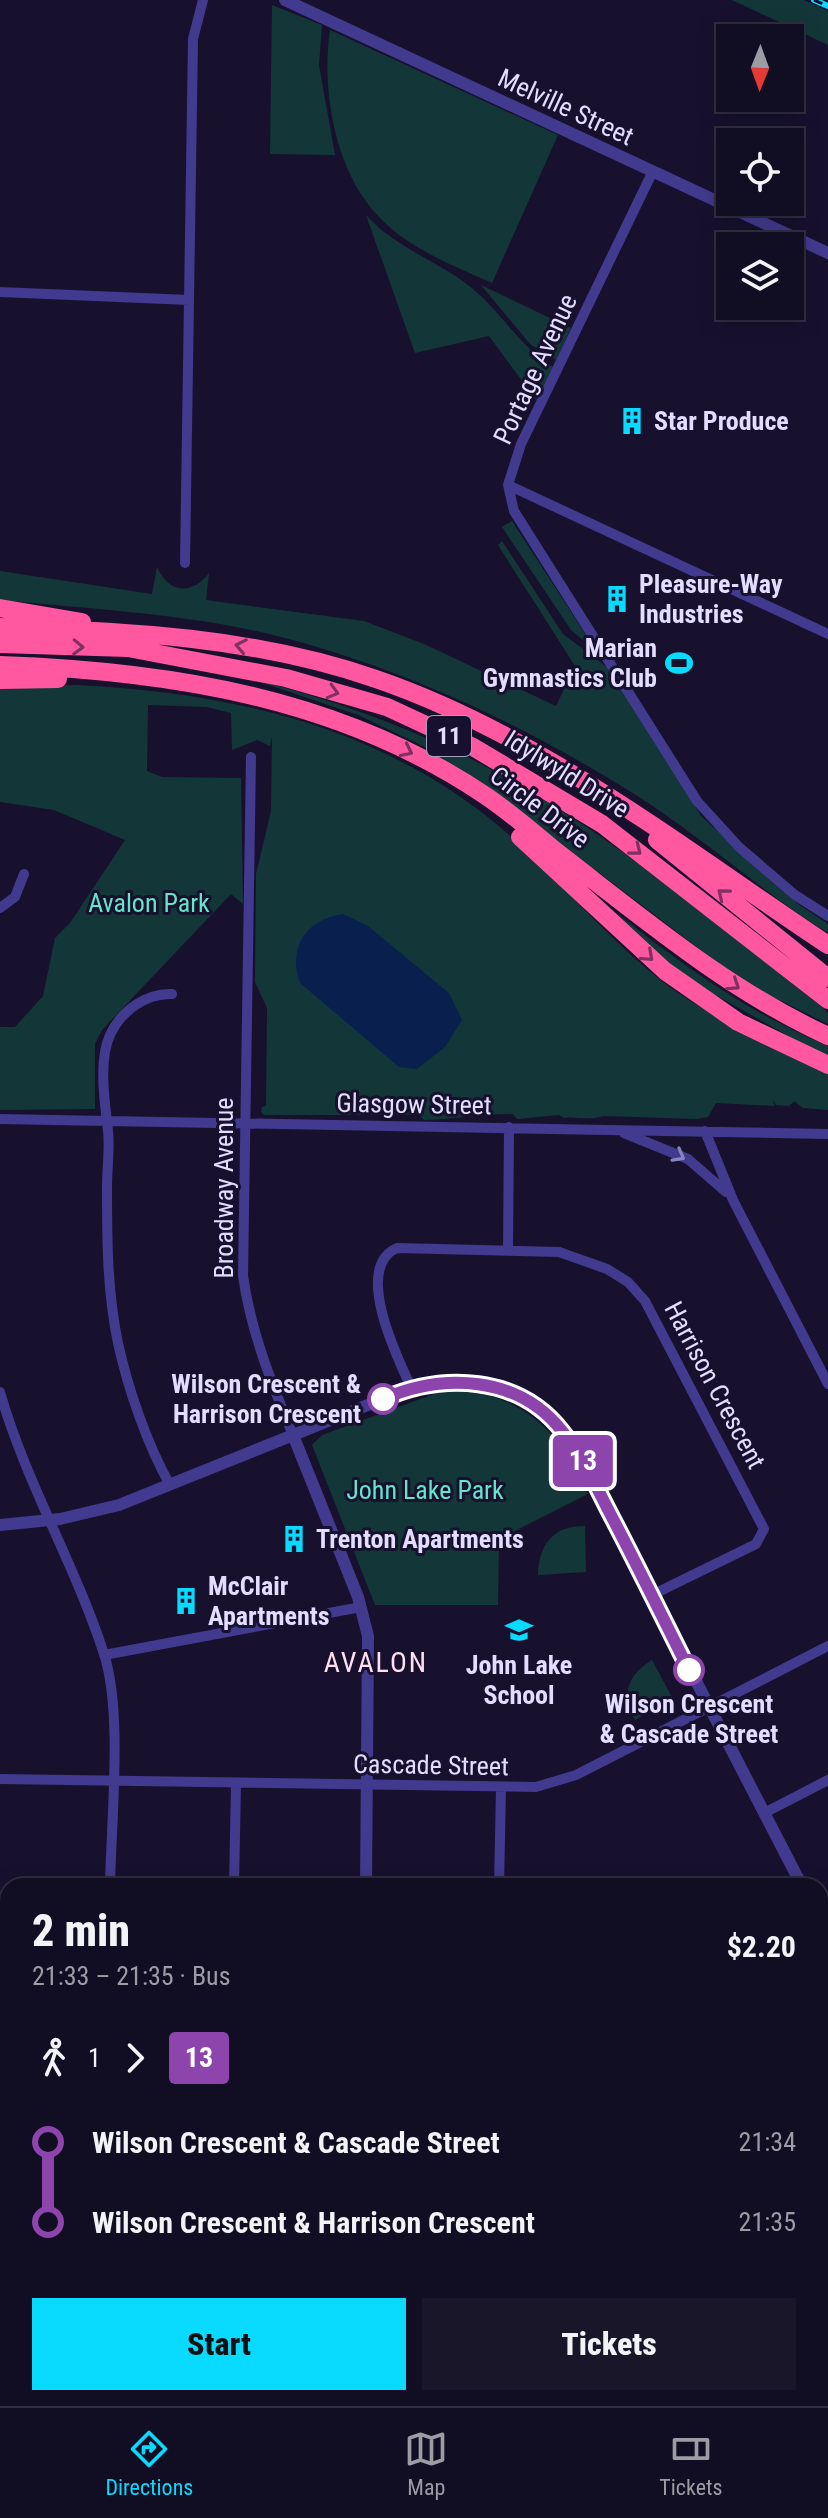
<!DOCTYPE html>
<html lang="en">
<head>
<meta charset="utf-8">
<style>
	:root { --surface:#110d22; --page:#1a162a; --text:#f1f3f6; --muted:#9c9ca5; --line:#302d40; --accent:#09daff }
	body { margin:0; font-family:"Roboto Condensed",sans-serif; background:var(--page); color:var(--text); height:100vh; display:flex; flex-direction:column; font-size:30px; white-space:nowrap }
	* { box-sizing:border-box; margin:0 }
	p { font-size:26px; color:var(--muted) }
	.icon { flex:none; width:44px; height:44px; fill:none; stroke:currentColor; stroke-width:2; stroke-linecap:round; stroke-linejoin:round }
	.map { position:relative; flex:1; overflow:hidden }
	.sheet { position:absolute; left:0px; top:1878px; width:828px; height:528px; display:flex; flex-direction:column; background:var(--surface); border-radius:24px 24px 0 0; box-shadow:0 4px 20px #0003,0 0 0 2px var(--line) }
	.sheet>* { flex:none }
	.badge { padding:0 16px; border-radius:6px; font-size:28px; line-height:52px }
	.needle { width:52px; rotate:181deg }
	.buttons { position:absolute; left:716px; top:24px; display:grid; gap:16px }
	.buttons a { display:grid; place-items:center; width:88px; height:88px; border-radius:0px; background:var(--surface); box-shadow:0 4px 20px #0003,0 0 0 2px var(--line); font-size:40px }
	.map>.badge { position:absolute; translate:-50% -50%; box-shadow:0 0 0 4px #fff }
	.legs { display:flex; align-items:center; gap:12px; height:88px; padding:0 32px; font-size:26px }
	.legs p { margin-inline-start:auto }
	.summary { display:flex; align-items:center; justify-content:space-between; height:136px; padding:0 32px }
	h1 { font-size:44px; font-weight:800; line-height:60px }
	.button { display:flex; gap:16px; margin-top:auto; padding:16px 32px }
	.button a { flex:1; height:92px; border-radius:0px; background:var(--accent); color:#111; font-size:32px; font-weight:800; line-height:92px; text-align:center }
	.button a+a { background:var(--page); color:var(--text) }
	ul { padding:0 32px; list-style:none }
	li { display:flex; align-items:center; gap:28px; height:80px; font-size:30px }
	li i { display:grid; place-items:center; width:12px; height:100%; margin:0 10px; background:currentColor }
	li i::after { content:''; width:20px; height:20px; margin:-10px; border:6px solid; border-radius:50%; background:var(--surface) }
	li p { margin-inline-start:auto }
	li:first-child i { background:linear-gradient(#0000 50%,currentColor 0) }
	li:last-child i { background:linear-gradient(currentColor 50%,#0000 0) }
	.dock { display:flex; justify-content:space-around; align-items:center; height:112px; border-top:2px solid var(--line); background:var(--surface); font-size:22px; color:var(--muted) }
	.dock a { display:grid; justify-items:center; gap:4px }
	.dock .on { color:var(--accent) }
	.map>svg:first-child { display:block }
	.green { fill:#133738 }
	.water { fill:#091f4e }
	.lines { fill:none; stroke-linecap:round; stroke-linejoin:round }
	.minor { stroke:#423a8e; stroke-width:10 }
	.tertiary { stroke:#423a8e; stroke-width:12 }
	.motorway { stroke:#ff58a0; stroke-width:18 }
	.rail-casing { stroke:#09daff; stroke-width:6 }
	.rail { stroke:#17112e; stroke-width:3; stroke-dasharray:9; stroke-linecap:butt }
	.oneway { stroke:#7f3161 }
	.oneway2 { stroke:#8a83c1 }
	.line-1-casing { stroke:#fff; stroke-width:18 }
	.line-1 { stroke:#8e44ad; stroke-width:12 }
	.stop-1-dot { fill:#fff; stroke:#8e44ad; stroke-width:4 }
	.labels { text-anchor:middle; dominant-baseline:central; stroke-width:6; stroke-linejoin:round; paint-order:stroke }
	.shield { fill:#17112e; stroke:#a6a0c0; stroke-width:2 }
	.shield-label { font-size:24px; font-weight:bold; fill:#e3ddff }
	.street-label { font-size:26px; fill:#e3ddff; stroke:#17112e }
	.poi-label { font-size:26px; font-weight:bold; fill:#e3ddff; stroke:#17112e; text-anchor:start }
	.park-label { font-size:26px; fill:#63e6cc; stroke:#17112e }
	.stop-label { font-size:26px; font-weight:bold; fill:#e3ddff; stroke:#17112e; text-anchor:end }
	.neighbourhood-label { font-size:28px; letter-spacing:2px; fill:#ffdff2; stroke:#17112e }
</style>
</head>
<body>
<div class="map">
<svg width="828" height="2406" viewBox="0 0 828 2406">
	<rect width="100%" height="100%" fill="#17112e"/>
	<path class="green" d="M732,0H804L828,11V45Z
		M272,5L322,25L319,65L335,155L270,154Z
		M330,30L558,135L492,283C454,266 410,249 381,219C335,173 321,91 330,30Z
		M366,215C398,250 438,260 473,289C502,313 520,347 553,367L536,400L489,336L415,353Z
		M481,285L571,328L556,360L530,344Z
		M512,521L597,652L571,630L502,527Z
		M502,541L563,634L612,671L701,816L798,904L828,924V933C759,890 699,834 631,792C519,722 394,664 265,633C179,613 88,609 0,600V571L152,594L157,567C168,593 192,596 209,573L206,600L364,621L424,644L556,706L575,666L498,545Z
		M248,678C323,697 396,722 465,756C596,820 708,918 822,1007L828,1013V1024L743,982L514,808L423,746L358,715Z
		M76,685C219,692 359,721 476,808C546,860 598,933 667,985C715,1021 776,1044 828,1072V1110L803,1108L794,1101L789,1106L776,1105L772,1099L775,1106L716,1103L708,1117L696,1119L603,1116C592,1121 576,1116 564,1118L559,1115L517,1119L513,1114C481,1114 456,1119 424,1120L419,1115H264L261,1112L262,1107L266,1106L267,1008L255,982L256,874L271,811L272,736L270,746L257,740L232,750L231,713L207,707L148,705L147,771L162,777L241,778L243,904L231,894L102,1030L95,1044V1109L0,1110V1027H15L43,996L55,938L70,923L125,840L54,810L0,802V686Z
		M572,878C658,945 726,1003 828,1046V1058L676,973Z
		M445,1390C519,1391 560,1429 588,1494L499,1539L498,1605H375L312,1445L322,1435Z
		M585,1526L586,1572L538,1575C539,1544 553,1526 585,1526Z
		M652,1660L673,1699L635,1720C621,1695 627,1675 652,1660Z
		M434,2398H603V2406H434Z"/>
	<path class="water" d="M343,914L368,926L449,993L462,1020L445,1047L417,1069L399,1067L300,983C287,947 307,919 343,914Z"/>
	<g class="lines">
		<path class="minor" d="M653,171L521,444L508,485L514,511L697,801L739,847L795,895L828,916
			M0,292L189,300L193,39L203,0
			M508,485L828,634
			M185,563L189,300
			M251,757L243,1276C251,1332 271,1382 293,1435
			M0,908L15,897L24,874
			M0,1119L828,1134
			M705,1131L733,1200L828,1384
			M624,1133L688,1159L726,1192
			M508,1250L509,1127
			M411,1387C397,1357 353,1267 397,1248L559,1252L607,1269L628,1282L645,1301L764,1529L756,1544L652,1595
			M0,1392C26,1483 75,1564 104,1654C123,1712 111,1821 110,1886
			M170,1485C147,1444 128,1389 118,1343C107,1291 107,1238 107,1186C107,1168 110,1149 108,1131C105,1104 98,1061 110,1035C121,1011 146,993 172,994
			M104,1655L361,1607
			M0,1779L536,1787L576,1775L828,1646
			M764,1813L828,1780
			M234,1886L236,1784
			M499,1886L501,1789
			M638,1886H650
			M0,2000H8
			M820,2360H828
			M101,2406V2398
			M226,2406V2398
			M612,2406V2398"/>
		<path class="tertiary" d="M285,0L828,253
			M293,1435L358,1597L368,1636L366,1886
			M0,1525L60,1519L119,1505L420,1384C488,1373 537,1396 577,1451L802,1886
			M820,1921L828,1938
			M0,2221H8
			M820,2235L828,2236
			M358,2406V2398"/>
		<path class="motorway" d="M0,608L82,622
			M0,627C127,631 255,637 376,679C542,736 683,849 828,945
			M0,644L128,648L286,678L387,707L473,747L602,824L828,1000
			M0,665C171,671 341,698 486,796C511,813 534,833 557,852C644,919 728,990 828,1036
			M0,680L58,679
			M520,837L665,971L738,1022L828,1065
			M657,840L828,978"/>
		<g class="rail-casing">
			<path id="rail" d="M814,0L828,6"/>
		</g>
		<use href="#rail" class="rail"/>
	</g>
	<defs><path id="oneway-chevron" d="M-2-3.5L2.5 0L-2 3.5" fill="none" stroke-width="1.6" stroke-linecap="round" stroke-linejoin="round" transform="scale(2)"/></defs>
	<g class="oneway">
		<use href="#oneway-chevron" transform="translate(241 646) rotate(-169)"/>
		<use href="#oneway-chevron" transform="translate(78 647) rotate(2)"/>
		<use href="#oneway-chevron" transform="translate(333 692) rotate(16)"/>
		<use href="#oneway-chevron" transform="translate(407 751) rotate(26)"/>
		<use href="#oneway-chevron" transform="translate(636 850) rotate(38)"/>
		<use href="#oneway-chevron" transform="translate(723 894) rotate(-141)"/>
		<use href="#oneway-chevron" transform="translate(648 956) rotate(42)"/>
		<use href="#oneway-chevron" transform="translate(734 985) rotate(34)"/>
	</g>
	<use class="oneway2" href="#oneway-chevron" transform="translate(679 1156) rotate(29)"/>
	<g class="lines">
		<g class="line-1-casing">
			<path id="line-1" d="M383,1399C443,1373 518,1375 562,1431C584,1458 598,1491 614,1521C640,1571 664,1620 689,1670"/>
		</g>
		<use href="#line-1" class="line-1"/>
	</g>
	<defs>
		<g id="building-bare" transform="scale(2.16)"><path d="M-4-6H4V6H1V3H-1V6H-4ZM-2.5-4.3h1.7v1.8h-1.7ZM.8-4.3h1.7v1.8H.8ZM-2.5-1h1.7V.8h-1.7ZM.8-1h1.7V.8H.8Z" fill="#09daff" stroke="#17112e" stroke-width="2.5" paint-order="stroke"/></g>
		<g id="stadium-bare" transform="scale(2.16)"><path d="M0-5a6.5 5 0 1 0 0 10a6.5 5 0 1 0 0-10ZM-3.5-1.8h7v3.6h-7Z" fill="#09daff" stroke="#17112e" stroke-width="2.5" paint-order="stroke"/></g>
		<g id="school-bare" transform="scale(2.16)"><path d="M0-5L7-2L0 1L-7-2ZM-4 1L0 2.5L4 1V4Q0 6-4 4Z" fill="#09daff" stroke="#17112e" stroke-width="2.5" paint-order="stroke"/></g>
	</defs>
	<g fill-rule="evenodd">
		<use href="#building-bare" x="632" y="421"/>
		<use href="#building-bare" x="617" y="599"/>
		<use href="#stadium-bare" x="679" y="663"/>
		<use href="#building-bare" x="294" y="1539"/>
		<use href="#building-bare" x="186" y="1601"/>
		<use href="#school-bare" x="519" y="1630"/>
	</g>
	<g class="stop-1-dot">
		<circle cx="383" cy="1399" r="14"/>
		<circle cx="689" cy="1670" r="14"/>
	</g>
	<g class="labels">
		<rect class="shield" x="427" y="716" width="44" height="40" rx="6"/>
		<g class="shield-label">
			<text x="449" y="736">11</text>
		</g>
		<g class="street-label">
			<text transform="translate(566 107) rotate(25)">Melville Street</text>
			<text transform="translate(535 369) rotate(-65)">Portage Avenue</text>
			<text transform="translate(567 774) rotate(32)">Idylwyld Drive</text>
			<text transform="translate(540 807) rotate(37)">Circle Drive</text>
			<text transform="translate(414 1104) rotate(1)">Glasgow Street</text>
			<text transform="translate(224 1188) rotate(-90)">Broadway Avenue</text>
			<text transform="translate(715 1385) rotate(62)">Harrison Crescent</text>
			<text transform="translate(431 1765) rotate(1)">Cascade Street</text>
		</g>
		<g class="poi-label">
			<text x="654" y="421">Star Produce</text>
			<text x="639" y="584">Pleasure-Way<tspan x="639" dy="30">Industries</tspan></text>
			<text x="657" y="648" text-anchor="end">Marian<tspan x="657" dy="30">Gymnastics Club</tspan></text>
			<text x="316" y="1539">Trenton Apartments</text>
			<text x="208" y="1586">McClair<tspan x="208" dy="30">Apartments</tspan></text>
			<text x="519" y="1665" text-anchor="middle">John Lake<tspan x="519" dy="30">School</tspan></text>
		</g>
		<g class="park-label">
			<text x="149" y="903">Avalon Park</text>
			<text x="425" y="1490">John Lake Park</text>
		</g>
		<g class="stop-label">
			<text x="361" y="1384">Wilson Crescent &amp;<tspan x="361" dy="30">Harrison Crescent</tspan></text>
			<text x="689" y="1704" text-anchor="middle">Wilson Crescent<tspan x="689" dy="30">&amp; Cascade Street</tspan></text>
		</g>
		<g class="neighbourhood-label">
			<text x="376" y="1662">AVALON</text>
		</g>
	</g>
</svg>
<div class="buttons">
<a><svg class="needle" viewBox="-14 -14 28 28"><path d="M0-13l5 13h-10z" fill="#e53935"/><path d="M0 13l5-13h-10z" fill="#9c9ca5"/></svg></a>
<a><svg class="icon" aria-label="locate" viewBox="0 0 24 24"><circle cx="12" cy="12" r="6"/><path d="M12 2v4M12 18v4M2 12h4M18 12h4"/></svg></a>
<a><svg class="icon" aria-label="layers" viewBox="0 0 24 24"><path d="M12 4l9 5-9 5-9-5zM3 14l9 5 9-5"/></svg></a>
</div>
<b class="badge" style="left:583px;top:1461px;background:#8e44ad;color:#fff">13</b>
<section class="sheet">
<div class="summary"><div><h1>2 min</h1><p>21:33 – 21:35 · Bus</p></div><b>$2.20</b></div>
<div class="legs"><svg class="icon" aria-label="walk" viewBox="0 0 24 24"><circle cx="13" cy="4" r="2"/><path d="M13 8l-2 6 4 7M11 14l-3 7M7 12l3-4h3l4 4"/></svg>1<svg class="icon" aria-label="forward" viewBox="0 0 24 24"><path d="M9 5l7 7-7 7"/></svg><b class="badge" style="background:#8e44ad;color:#fff">13</b></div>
<ul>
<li><i style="color:#8e44ad"></i><b>Wilson Crescent &amp; Cascade Street</b><p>21:34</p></li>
<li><i style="color:#8e44ad"></i><b>Wilson Crescent &amp; Harrison Crescent</b><p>21:35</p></li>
</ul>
<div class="button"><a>Start</a><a>Tickets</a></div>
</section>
</div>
<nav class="dock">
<a class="on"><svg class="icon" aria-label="directions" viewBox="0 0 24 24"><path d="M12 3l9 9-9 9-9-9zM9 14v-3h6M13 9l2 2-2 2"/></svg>Directions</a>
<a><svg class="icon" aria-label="map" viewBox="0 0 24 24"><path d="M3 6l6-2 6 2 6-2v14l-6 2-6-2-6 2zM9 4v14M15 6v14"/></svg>Map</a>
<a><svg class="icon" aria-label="tickets" viewBox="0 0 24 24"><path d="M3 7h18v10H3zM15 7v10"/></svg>Tickets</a>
</nav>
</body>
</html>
